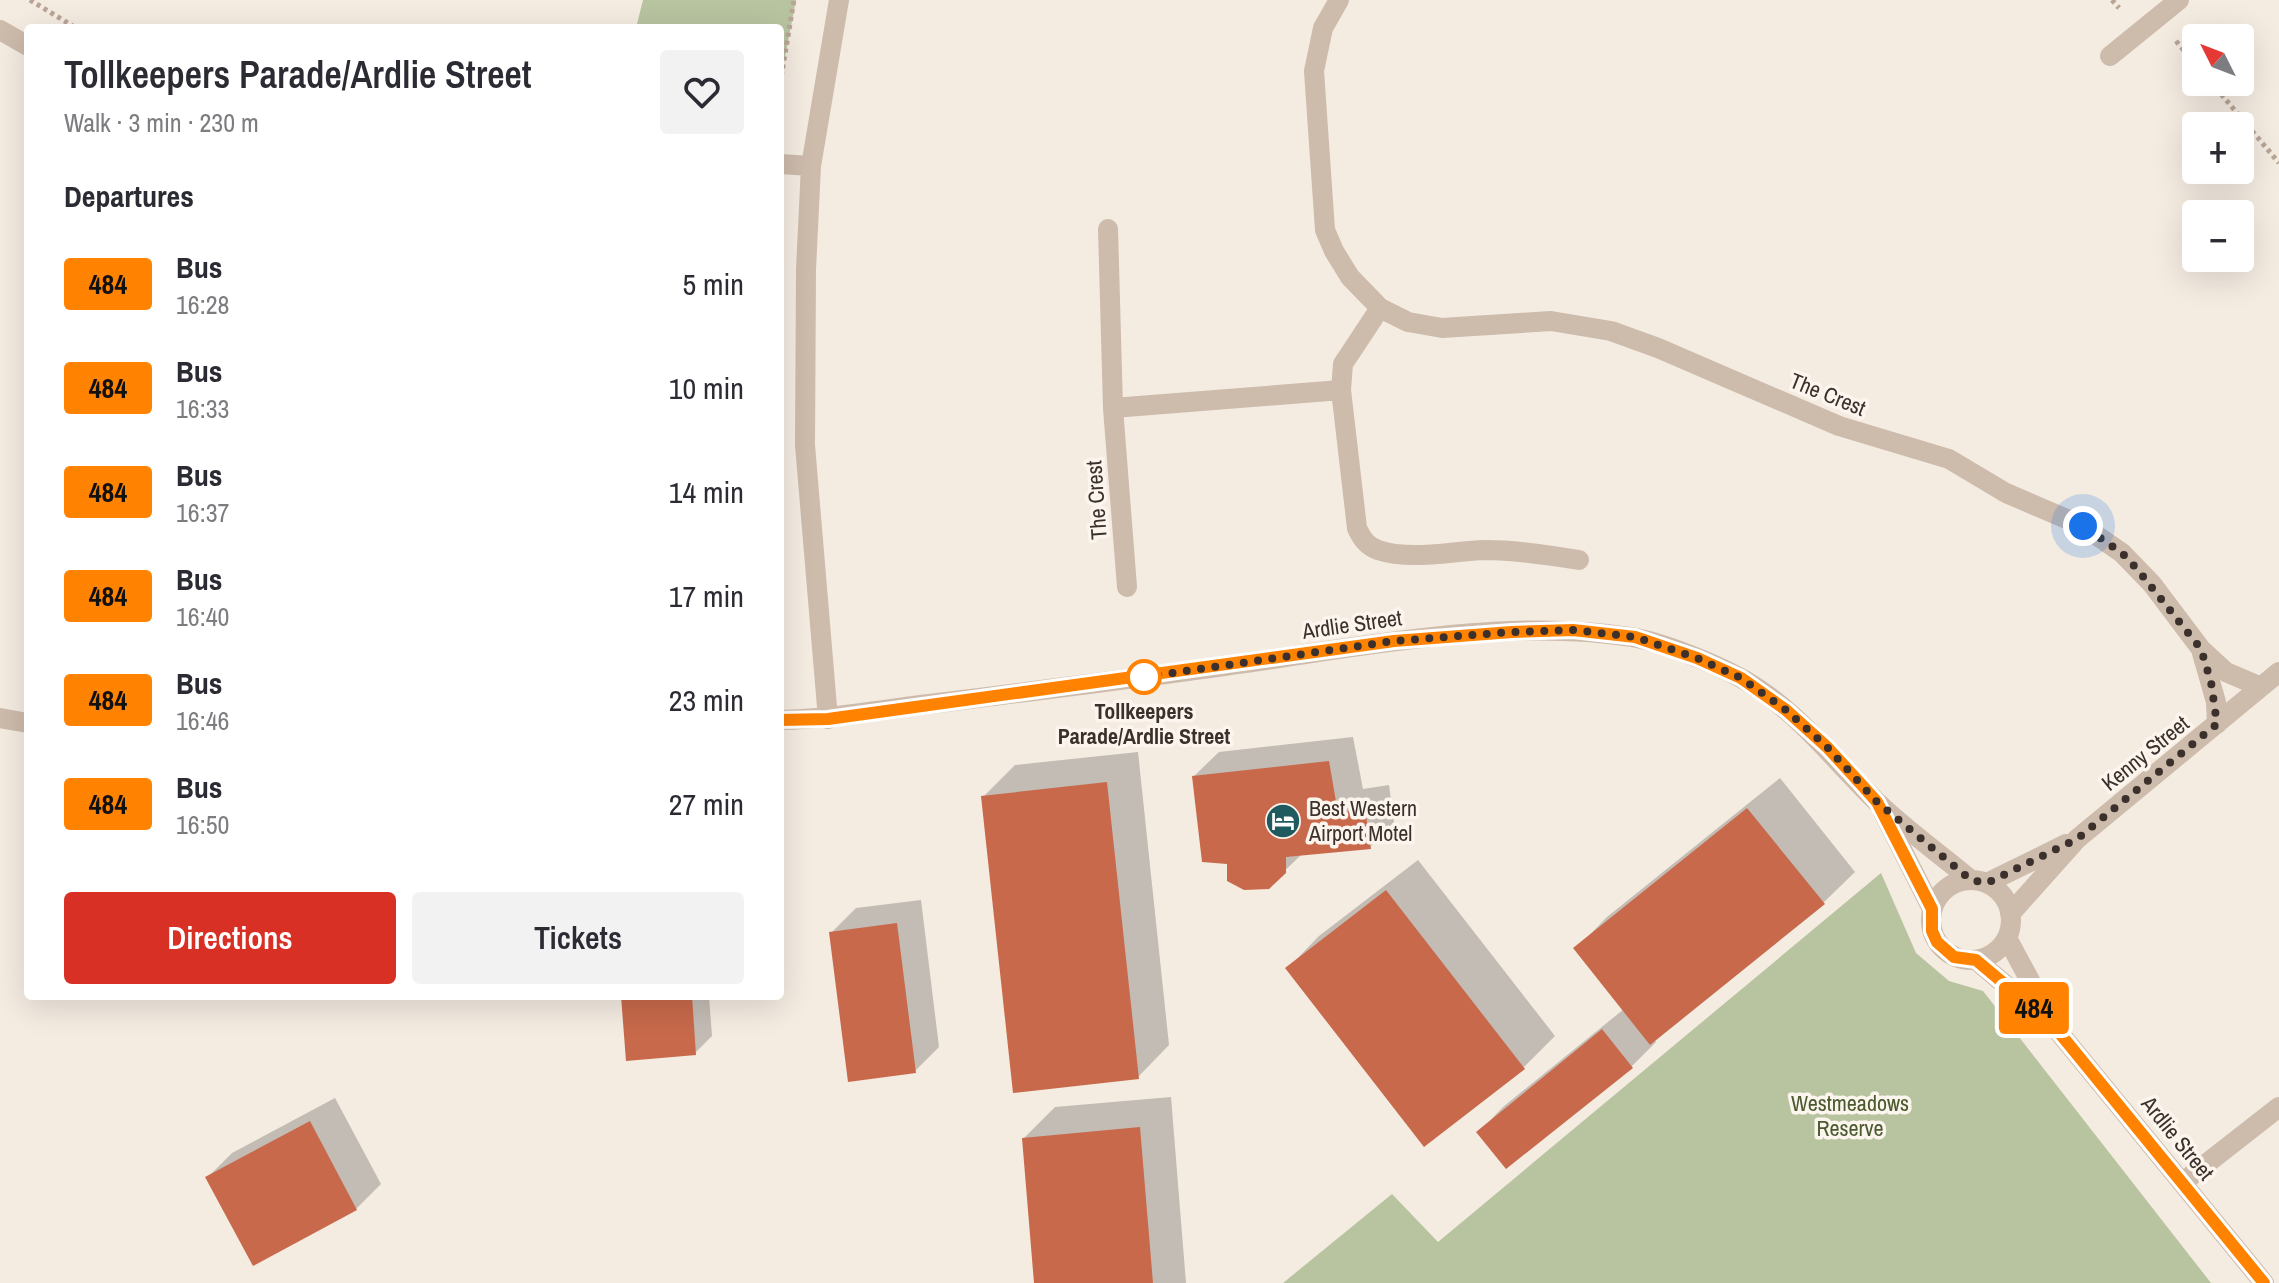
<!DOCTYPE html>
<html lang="en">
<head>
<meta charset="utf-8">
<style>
	:root { --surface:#fff; --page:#f2f2f3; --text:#2b2b33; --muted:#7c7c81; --accent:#d93025 }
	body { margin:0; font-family:"Archivo Narrow",sans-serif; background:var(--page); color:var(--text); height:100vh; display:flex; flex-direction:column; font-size:30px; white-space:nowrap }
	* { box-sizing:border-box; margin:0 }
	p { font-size:26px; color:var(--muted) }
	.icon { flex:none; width:44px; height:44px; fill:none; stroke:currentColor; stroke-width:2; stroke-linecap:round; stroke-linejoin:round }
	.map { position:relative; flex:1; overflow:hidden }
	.drawer { position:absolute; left:24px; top:24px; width:760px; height:976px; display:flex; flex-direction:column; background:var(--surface); border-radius:8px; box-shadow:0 8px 32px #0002 }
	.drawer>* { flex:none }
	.badge { padding:0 16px; border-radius:6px; font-size:28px; line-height:52px }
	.needle { width:52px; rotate:312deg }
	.fabs { position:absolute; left:2182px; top:24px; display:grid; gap:16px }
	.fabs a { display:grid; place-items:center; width:72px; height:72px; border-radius:8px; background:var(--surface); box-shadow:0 8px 32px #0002; font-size:40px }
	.you { position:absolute; width:40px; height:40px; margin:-20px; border:6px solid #fff; border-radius:50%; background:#1a73e8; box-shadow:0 0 0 12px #1a73e833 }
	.map>.badge { position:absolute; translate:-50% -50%; box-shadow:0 0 0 4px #fff }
	h2 { padding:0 40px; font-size:30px; line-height:72px }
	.round { display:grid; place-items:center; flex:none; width:84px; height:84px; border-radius:8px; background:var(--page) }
	.headline { display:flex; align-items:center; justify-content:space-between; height:136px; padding:0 40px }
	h1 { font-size:38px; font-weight:600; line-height:60px }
	.action { display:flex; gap:16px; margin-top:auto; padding:16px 40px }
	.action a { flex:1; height:92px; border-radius:8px; background:var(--accent); color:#fff; font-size:32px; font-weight:600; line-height:92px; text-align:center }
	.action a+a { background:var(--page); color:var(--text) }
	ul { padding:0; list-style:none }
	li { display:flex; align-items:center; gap:24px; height:104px; padding:0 40px }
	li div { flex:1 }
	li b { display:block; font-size:30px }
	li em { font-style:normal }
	li .badge { min-width:88px; font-weight:700; text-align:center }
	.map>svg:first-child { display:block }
	.green { fill:#b8c4a0 }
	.shadow { fill:#0003 }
	.building { fill:#c8694b }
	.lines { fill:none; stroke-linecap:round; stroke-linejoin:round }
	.path { stroke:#b9a596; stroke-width:5; stroke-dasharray:4 4; stroke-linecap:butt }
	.minor { stroke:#cdbbac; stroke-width:20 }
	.line-casing { stroke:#fff; stroke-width:18 }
	.line { stroke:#ff8200; stroke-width:12 }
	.walk { stroke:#3b302b; stroke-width:8; stroke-dasharray:0 14.4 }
	.stop-dot { fill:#fff; stroke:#ff8200; stroke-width:4 }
	.labels { text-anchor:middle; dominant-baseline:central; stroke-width:7; stroke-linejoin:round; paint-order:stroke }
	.street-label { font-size:22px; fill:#3b302b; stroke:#fbf5ee }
	.stop-label { font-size:22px; font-weight:bold; fill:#3b302b; stroke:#fbf5ee }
	.poi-label { font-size:22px; fill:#3b302b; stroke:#fbf5ee; text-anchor:start }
	.park-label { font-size:22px; fill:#4a5a2e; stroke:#fbf5ee }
</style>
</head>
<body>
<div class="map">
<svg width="2279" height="1283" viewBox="0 0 2279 1283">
	<rect width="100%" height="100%" fill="#f4ebe1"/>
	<path class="green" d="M643,0H796L780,83V28H636Z
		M1881,873L1916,953L1949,981L1983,991L2211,1283H1283L1392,1194L1438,1242Z"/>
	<path class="shadow" d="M1353,737L1363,789L1389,785L1394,822L1370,847L1303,853L1268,887L1229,862L1194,776L1219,752Z
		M1138,752L1169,1045L1138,1077L983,797L1015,765Z
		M1780,778L1855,872L1823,903L1654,1039L1656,1042L1632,1066L1507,1166L1479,1132L1503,1107L1624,1009L1576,949L1607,917Z
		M1418,860L1555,1036L1523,1068L1288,968L1319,936Z
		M921,900L939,1047L915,1071L831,933L856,908Z
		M623,996H709L712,1036L695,1053Z
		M1171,1097L1186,1283H1036L1024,1138L1055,1107Z
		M335,1098L381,1184L356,1209L207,1178L232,1153Z"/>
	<path class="building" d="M1329,761L1338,813L1365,809L1371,849L1286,857V873L1269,889L1244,890L1227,881V864L1202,862L1192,776Z
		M1107,782L1139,1079L1013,1093L981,796Z
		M1747,808L1825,904L1650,1045L1573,948Z
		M1386,890L1525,1069L1424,1147L1285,968Z
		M897,923L916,1073L848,1082L829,932Z
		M621,996H692L696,1055L626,1061Z
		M1602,1029L1633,1068L1506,1169L1476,1132Z
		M310,1121L357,1210L253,1266L205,1177Z
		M1140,1127L1153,1283H1034L1022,1138Z"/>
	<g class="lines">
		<path class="path" d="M30,0L76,28
			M2112,0L2119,8
			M2176,41L2196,65
			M2211,82L2279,163
			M780,84L794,0"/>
		<path class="minor" d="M1339,0L1323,28L1314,71L1325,230L1334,251L1350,277L1380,308L1408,322L1442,328L1551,321L1611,331L1658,348L1839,426L1949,459L2006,493L2083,526L2122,553L2152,584L2201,649L2226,672L2261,687
			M0,30L28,46
			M2110,56L2179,0
			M780,164L811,166
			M1108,229L1113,408L1127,587
			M1380,308L1343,364L1341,390L1357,528C1362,539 1367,546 1378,550C1411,561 1451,551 1485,550C1516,550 1548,555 1579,560
			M1113,408L1341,390
			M2202,653L2216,702L2217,724
			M0,718L28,723
			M828,719L805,445L806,269L811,166L839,0
			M780,720C836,719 890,708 946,702C1051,689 1155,676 1259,661C1376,644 1513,618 1631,637C1662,642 1711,662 1739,677C1795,707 1832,759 1877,802C1906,830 1940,854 1971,880
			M1883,812L1932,909
			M1931 920a40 40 0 1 1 80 0a40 40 0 1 1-80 0Z
			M1987,883L2066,844
			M2010,914L2077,839L2279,672
			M2007,938L2048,1014
			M1976,960L2053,1025L2264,1283
			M2183,1182L2279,1107"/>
	</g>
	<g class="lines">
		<g class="line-casing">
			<path id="line" d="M780,720L828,719L1394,641L1512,632L1573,630L1635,637L1697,658L1741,678L1786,710L1827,747L1860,783L1877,802L1932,909V931L1937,942L1954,957L1976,960L2053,1025L2264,1283"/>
		</g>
		<use href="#line" class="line"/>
		<path class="walk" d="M1144,677L1394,641L1512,632L1573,630L1635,637L1697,658L1741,678L1786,710L1827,747L1877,802L1971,880L1987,883L2077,839L2217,724L2211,682L2201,649L2137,569L2122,553L2083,526"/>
	</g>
	<defs>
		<g id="hotel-disc" transform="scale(1.8)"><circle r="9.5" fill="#1f5a5e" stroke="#fbf5ee"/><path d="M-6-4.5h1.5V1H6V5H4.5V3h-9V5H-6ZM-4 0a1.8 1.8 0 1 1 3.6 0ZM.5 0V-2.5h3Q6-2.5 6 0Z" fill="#fff"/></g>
	</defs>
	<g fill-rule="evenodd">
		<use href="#hotel-disc" x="1283" y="821"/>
	</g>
	<circle class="stop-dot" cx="1144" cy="677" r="16"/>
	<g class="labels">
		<g class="street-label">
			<text transform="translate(1828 394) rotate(22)">The Crest</text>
			<text transform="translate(1096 500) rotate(-94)">The Crest</text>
			<text transform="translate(1352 624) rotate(-8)">Ardlie Street</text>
			<text transform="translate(2145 753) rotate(-39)">Kenny Street</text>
			<text transform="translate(2178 1138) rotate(51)">Ardlie Street</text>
		</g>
		<g class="stop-label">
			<text x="1144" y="711">Tollkeepers<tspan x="1144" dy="25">Parade/Ardlie Street</tspan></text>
		</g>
		<g class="poi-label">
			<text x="1309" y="808">Best Western<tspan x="1309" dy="25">Airport Motel</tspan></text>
		</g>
		<g class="park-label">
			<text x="1850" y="1103">Westmeadows<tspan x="1850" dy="25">Reserve</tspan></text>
		</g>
	</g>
</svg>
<div class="fabs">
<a><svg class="needle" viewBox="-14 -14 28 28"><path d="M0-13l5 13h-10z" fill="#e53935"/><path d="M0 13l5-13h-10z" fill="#7c7c81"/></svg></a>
<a>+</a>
<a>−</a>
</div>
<div class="you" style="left:2083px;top:526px"></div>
<b class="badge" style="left:2034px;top:1008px;background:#ff8200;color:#111">484</b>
<section class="drawer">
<div class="headline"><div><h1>Tollkeepers Parade/Ardlie Street</h1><p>Walk · 3 min · 230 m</p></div><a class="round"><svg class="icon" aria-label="heart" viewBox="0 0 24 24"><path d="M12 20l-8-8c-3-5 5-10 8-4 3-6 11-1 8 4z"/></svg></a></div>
<h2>Departures</h2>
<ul>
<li><span class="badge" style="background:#ff8200;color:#111">484</span><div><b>Bus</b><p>16:28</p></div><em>5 min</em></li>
<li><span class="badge" style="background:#ff8200;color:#111">484</span><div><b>Bus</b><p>16:33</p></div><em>10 min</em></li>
<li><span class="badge" style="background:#ff8200;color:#111">484</span><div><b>Bus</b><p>16:37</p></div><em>14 min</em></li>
<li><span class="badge" style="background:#ff8200;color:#111">484</span><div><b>Bus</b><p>16:40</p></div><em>17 min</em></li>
<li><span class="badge" style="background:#ff8200;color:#111">484</span><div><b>Bus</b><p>16:46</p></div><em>23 min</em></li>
<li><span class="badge" style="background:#ff8200;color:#111">484</span><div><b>Bus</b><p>16:50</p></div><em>27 min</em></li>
</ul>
<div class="action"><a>Directions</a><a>Tickets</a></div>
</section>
</div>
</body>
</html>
